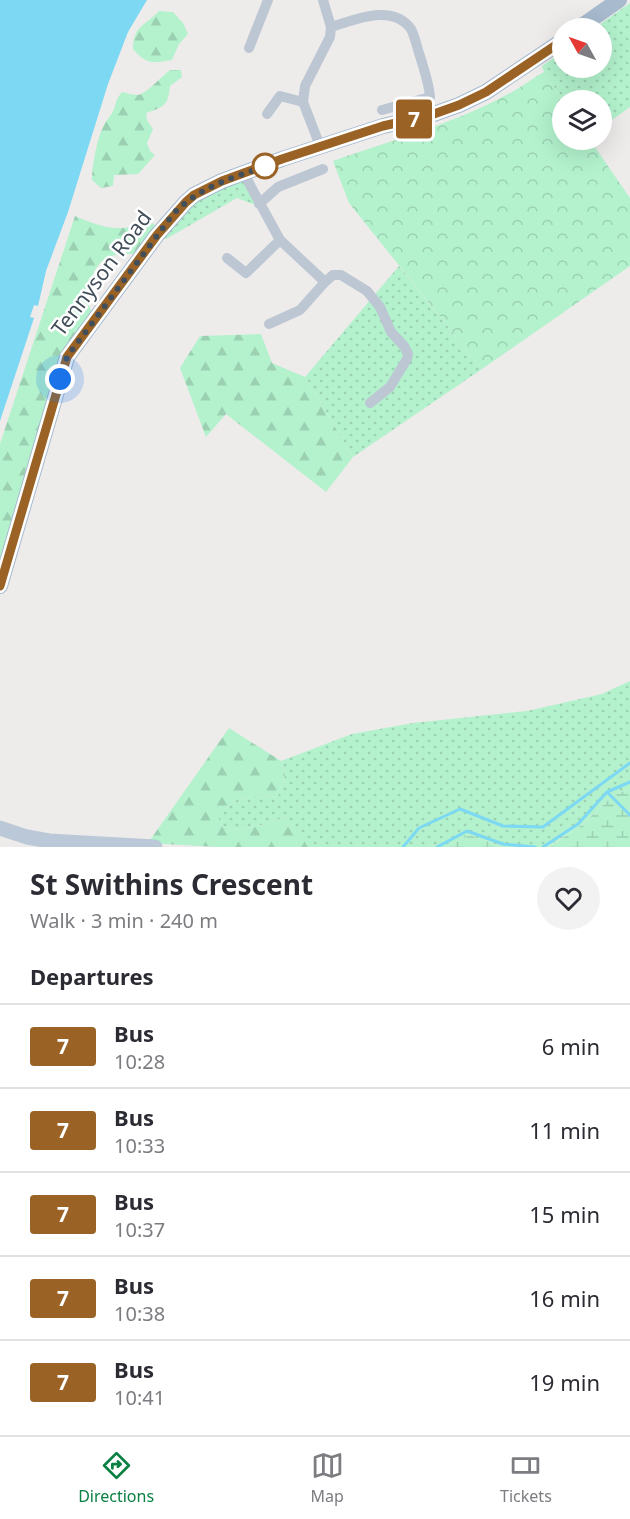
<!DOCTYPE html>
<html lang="en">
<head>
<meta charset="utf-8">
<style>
	:root { --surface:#fff; --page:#f2f2f3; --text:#2b2b33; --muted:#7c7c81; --line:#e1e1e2; --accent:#0b8043 }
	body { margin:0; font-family:"Noto Sans",sans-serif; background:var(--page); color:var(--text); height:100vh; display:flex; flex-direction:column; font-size:22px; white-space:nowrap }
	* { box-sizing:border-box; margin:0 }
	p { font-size:20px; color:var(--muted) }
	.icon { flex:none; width:33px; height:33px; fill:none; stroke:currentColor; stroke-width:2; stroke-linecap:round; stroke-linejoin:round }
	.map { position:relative; height:847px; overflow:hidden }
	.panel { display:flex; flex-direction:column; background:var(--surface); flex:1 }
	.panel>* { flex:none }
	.badge { padding:0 12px; border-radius:4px; font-size:21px; line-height:39px }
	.needle { width:39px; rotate:310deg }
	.controls { position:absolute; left:552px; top:18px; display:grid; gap:12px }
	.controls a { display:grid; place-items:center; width:60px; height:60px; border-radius:50%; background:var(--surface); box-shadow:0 6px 24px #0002; font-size:30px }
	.you { position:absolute; width:30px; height:30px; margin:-15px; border:4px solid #fff; border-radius:50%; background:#1a73e8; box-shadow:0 0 0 9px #1a73e833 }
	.map>.badge { position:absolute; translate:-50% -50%; box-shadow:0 0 0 3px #fff }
	h2 { padding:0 30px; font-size:22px; line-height:54px }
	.round { display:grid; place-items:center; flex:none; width:63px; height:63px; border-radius:32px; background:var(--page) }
	.overview { display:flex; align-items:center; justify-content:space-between; height:102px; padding:0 30px }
	h1 { font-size:28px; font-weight:700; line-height:45px }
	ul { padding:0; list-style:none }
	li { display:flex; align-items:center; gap:18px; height:84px; padding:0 30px; border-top:2px solid var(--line) }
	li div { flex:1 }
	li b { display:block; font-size:22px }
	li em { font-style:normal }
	li .badge { min-width:66px; font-weight:700; text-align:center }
	.menu { display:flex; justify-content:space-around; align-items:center; height:84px; border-top:2px solid var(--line); background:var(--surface); font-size:16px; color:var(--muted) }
	.menu a { display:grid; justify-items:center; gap:3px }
	.menu .active { color:var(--accent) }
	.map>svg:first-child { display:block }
	.grass { fill:url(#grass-dots) }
	.forest { fill:url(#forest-firs) }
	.wetland { fill:url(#wetland-marsh) }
	.park { fill:url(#park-crowns) }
	.water { fill:#7cd8f3 }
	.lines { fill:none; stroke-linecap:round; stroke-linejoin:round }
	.stream { stroke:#7cd8f3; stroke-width:3 }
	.street { stroke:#bcc7d3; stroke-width:10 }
	.secondary { stroke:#bbc8d7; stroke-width:15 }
	.primary { stroke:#a7bace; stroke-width:16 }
	.line-casing { stroke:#fff; stroke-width:14 }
	.line { stroke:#9a6325; stroke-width:9 }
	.walk { stroke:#424e5a; stroke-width:6; stroke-dasharray:0 10.8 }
	.stop-dot { fill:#fff; stroke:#9a6325; stroke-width:3 }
	.labels { text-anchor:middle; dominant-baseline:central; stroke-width:5; stroke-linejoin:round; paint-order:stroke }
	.street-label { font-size:21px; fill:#424e5a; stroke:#fff }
</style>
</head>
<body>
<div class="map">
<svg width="630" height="847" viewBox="0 0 630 847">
	<defs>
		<pattern id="grass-dots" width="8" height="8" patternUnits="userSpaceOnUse" patternTransform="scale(1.5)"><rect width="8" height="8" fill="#b3f2cd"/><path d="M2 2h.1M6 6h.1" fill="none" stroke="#9bd1b2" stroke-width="1.8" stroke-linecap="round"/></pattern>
		<pattern id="forest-firs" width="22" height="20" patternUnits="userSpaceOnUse" patternTransform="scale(1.5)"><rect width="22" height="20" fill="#b3f2cd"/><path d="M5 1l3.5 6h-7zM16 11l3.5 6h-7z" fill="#9bd1b2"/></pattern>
		<pattern id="wetland-marsh" width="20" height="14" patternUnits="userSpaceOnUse" patternTransform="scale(1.5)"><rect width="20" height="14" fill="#b3f2cd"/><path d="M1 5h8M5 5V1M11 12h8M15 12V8" fill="none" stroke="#9bd1b2"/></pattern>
		<pattern id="park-crowns" width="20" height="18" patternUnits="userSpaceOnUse" patternTransform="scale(1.5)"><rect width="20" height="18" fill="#b3f2cd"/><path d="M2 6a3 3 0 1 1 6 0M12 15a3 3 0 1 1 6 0" fill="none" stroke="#9bd1b2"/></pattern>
	</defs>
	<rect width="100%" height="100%" fill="#eeebeb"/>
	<path class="grass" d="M630,3V107L602,127V100H563L544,72L542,66L562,52V68H602V28H595Z
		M244,174L261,207L237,198L166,239L157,235L174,213Z
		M399,266L482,369L353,457L305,377Z
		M630,681V789L615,794L582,825L548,847H503L469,835L448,847H309L286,817L266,824L238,830L219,825V813L238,799L278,796L285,775L281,761L352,734L413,723L527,711L602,694Z"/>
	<path class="forest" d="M159,11L173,12L183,23L188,34L179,44L172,60C153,63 146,65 133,49C133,26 145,26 159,11Z
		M170,70H181L182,77L170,86C168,106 164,107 146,113L147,120L153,129L147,143L150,151L155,155L138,174L114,175L113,186L101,188L92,180C92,166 97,138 104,125C106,120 110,117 112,113C117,105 114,101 122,92C127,93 133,95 138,95C146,94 162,76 170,70Z
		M75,216C109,230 115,231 152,223L157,226L135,254C98,252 95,266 85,298L92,312L0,564V444Z
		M261,334L272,363L305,377L353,457L326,492L226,414L206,437L180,368L200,336Z
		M229,728L281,761L285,775L278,796L238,799L219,813V825L238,830L266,824L286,817L306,838L309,847H217L148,843Z"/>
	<path class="wetland" d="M630,789V847H549L582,825L615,794Z
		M469,835L503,847H504H448Z"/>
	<path class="park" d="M544,72L563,100L562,140H590L630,198V266L482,369L349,203L333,161C393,140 457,123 512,92C523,86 533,78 544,72Z"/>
	<path class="water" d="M0,0H147L128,32L108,84L68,212L46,271L38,306L34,305L30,317L34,318L0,421Z"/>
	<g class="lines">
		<path class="stream" d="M607,792L630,815
			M403,847L419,828L460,809L503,826L543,827L630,763
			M437,847L467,831L503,844L535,847
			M543,847L578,824L607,792L630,782"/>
		<path class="street" d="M331,27C355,20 392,3 411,29C415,36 417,48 420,56C424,70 429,83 430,97L382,110
			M249,48L268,0
			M267,114L280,96L303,102
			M320,146L303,102L305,86L330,37L331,27L323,0
			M259,204L278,187L323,169
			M280,240L325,282
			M227,258L246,273L280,240L244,174
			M269,324L300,310L325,282L333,275H341L367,291L380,307L391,332L404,346L408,354L407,359L390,387L370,403"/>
		<path class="secondary" d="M0,828L27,837L49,841L155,847"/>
		<path class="primary" d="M579,28L619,0
			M0,586L67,357L157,235L186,202L194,195L222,181L282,159L383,126L431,115L459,105L486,92L562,41"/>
	</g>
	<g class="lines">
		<g class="line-casing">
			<path id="line" d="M0,586L67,357L157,235L186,202L194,195L222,181L282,159L383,126L431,115L459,105L486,92L562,41"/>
		</g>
		<use href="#line" class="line"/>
		<path class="walk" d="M60,379L67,357L174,213C204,184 232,179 270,164L265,166"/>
	</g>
	<circle class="stop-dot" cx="265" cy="166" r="12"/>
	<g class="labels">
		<g class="street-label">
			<text transform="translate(101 273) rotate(-53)">Tennyson Road</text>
		</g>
	</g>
</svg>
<div class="controls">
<a><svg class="needle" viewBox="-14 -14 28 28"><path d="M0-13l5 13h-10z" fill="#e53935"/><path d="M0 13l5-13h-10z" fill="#7c7c81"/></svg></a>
<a><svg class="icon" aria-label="layers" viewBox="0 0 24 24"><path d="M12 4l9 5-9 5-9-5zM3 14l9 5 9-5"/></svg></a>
</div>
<div class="you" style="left:60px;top:379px"></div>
<b class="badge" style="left:414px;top:119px;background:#9a6325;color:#fff">7</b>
</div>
<section class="panel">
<div class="overview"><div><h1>St Swithins Crescent</h1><p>Walk · 3 min · 240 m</p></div><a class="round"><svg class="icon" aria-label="heart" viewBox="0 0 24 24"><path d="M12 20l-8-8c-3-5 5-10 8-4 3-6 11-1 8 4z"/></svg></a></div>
<h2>Departures</h2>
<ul>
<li><span class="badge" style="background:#9a6325;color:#fff">7</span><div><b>Bus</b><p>10:28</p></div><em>6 min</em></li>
<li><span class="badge" style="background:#9a6325;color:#fff">7</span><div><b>Bus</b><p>10:33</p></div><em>11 min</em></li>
<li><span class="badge" style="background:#9a6325;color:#fff">7</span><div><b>Bus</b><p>10:37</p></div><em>15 min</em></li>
<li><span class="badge" style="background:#9a6325;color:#fff">7</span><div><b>Bus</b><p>10:38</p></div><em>16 min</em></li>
<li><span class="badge" style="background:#9a6325;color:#fff">7</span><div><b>Bus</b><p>10:41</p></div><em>19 min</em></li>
</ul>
</section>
<nav class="menu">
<a class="active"><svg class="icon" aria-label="directions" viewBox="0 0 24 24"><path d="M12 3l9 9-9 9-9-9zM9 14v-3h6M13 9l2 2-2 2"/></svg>Directions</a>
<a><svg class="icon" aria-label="map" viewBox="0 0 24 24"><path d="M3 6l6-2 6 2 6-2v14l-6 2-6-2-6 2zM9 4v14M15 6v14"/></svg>Map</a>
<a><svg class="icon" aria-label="tickets" viewBox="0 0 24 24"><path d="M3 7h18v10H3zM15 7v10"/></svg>Tickets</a>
</nav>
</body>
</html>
